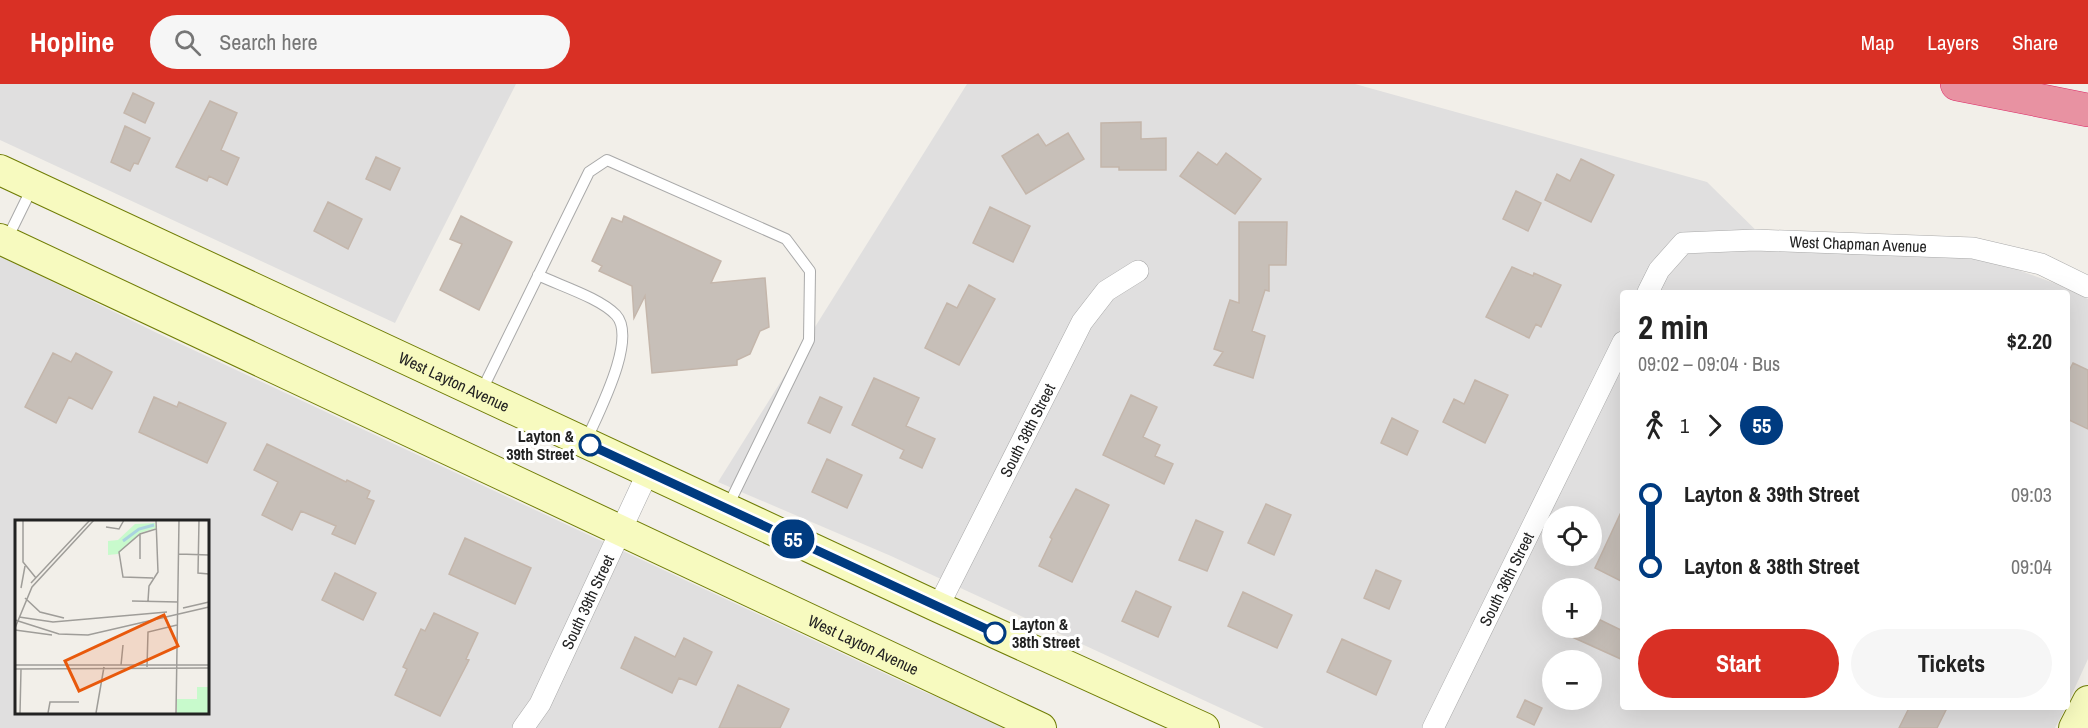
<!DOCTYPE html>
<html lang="en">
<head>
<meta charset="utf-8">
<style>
	:root { --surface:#fff; --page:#f6f6f6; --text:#222; --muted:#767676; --accent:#d93025 }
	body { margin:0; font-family:"Archivo Narrow",sans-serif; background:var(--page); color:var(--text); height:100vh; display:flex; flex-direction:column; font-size:22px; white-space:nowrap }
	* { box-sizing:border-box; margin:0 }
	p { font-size:20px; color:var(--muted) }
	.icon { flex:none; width:33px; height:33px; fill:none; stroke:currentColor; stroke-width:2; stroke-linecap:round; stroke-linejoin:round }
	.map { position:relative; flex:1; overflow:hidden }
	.panel { position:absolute; left:1620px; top:206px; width:450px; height:420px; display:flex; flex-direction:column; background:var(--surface); border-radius:6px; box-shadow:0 6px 24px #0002 }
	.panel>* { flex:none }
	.badge { padding:0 12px; border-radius:20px; font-size:21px; line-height:39px }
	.tools { position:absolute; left:1542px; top:422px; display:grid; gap:12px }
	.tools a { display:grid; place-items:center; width:60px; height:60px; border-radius:50%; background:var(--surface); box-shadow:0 6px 24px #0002; font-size:30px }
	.map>.badge { position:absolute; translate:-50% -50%; box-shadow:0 0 0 3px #fff }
	.legs { display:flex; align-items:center; gap:9px; height:66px; padding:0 18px; font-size:20px }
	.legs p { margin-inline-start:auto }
	.summary { display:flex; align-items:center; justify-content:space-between; height:102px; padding:0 18px }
	h1 { font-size:33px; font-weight:800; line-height:45px }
	.button { display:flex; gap:12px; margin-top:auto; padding:12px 18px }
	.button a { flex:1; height:69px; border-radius:36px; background:var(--accent); color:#fff; font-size:24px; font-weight:800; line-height:69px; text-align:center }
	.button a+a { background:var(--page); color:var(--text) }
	ul { padding:0 18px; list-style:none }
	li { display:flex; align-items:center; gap:21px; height:72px; font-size:22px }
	li i { display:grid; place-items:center; width:9px; height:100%; margin:0 8px; background:currentColor }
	li i::after { content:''; width:15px; height:15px; margin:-8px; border:4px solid; border-radius:50%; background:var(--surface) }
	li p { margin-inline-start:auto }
	li:first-child i { background:linear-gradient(#0000 50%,currentColor 0) }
	li:last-child i { background:linear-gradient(currentColor 50%,#0000 0) }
	header { display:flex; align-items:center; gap:36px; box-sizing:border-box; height:84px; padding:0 30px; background:var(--accent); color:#fff }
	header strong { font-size:28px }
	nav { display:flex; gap:33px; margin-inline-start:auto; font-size:21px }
	.search { width:420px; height:54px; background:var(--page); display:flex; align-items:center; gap:15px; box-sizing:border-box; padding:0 21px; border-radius:33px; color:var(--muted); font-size:22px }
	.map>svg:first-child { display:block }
	.residential { fill:#e0dfdf; fill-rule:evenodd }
	.building { fill:#c7bfb8; stroke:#c4b6ab; stroke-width:1.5 }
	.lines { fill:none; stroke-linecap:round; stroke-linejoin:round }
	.lane-casing { stroke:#a9a9a9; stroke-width:12 }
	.street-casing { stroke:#a9a9a9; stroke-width:22 }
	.secondary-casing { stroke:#707d05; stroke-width:32 }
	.highway-casing { stroke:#dc2a67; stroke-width:34 }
	.lane { stroke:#fff; stroke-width:10 }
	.street { stroke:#fff; stroke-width:21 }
	.secondary { stroke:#f7fabf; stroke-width:30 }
	.highway { stroke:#e892a2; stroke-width:33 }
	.line-1-casing { stroke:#fff; stroke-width:14 }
	.line-1 { stroke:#003b80; stroke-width:9 }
	.stop-1-dot { fill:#fff; stroke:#003b80; stroke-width:3 }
	.labels { text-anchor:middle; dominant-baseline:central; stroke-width:6; stroke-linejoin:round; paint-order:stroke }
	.street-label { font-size:16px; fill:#222; stroke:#fff }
	.stop-label { font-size:16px; font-weight:bold; fill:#222; stroke:#fff; text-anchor:end }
	.inset-river { fill:none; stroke:#aad3df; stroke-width:3 }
	.inset-road { fill:none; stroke:#9f9d99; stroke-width:1.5 }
	.view { fill:#e8590c; fill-opacity:0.15; stroke:#e8590c; stroke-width:3 }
	.inset-edge { fill:none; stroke:#222; stroke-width:3 }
</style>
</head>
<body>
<header>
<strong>Hopline</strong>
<div class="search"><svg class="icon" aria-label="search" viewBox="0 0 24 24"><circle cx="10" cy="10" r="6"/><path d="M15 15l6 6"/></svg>Search here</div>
<nav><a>Map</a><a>Layers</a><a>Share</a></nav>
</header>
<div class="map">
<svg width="2088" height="644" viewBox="0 0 2088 644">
	<rect width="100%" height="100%" fill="#f2efe9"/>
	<path class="residential" d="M0,0H516L395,239L0,56Z
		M967,0H1355L1707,98L1776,166L1955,172L1993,177L2054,199L2088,215V575L2067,621V208H1623V622L2066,623L2055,644H1264L891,472L718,398ZM1552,432H1592V471H1552ZM1552,504H1592V543H1552ZM1552,576H1592V615H1552Z
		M0,172L155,248L922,607L1012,644H0ZM16,437H207V628H16Z"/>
	<path class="building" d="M133,9L154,19L145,39L124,29Z
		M210,17L237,29L221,66L239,74L227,101L209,92L207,97L176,83Z
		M1141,38V55L1166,54V86H1119V83H1101V39Z
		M125,42L150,54L138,80L134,79L130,87L111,78Z
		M1068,49L1084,75L1026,110L1002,72L1038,50L1046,62Z
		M1198,68L1217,81L1226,69L1261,95L1235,130L1180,92Z
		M376,73L400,84L390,106L366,95Z
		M1581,75L1614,91L1591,138L1545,116L1557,90L1570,97Z
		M1516,107L1541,119L1528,147L1503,135Z
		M328,118L362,135L348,165L314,147Z
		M990,123L1030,142L1013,178L973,159Z
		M461,132L512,158L479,226L440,206L462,160L450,155Z
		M624,132L721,177L711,199L765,194L769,243L760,247L750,270L737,276V281L652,289L645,212L634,234L632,202L599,187L602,182L592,177L612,134L622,138Z
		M1239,138H1287L1286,181H1269V207L1265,206L1252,247L1265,252L1253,294L1214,281L1223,268L1214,265L1230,216L1239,219Z
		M1512,183L1533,192L1534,189L1561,201L1541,243L1536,240L1529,254L1486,233Z
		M969,201L995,215L959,281L925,264L947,219L957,224Z
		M53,269L71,278L76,269L112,288L92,325L69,313L56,339L25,323Z
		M2073,279L2088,286V345L2067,335V291Z
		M874,294L919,314L906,342L935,355L922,384L900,374L904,366L852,341Z
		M1475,296L1508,311L1485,359L1443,338L1454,315L1464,320Z
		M1131,311L1157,323L1143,353L1160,361L1155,372L1173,380L1164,400L1103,371Z
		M154,313L177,323L179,318L226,339L207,379L139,348Z
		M820,313L842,323L830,349L808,339Z
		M1392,334L1418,347L1407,371L1381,359Z
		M267,360L346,398L347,396L370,407L367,414L374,417L355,460L332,450L336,442L301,427L292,446L262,431L278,398L254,386Z
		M827,375L862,391L847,424L812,408Z
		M1076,405L1109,421L1072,498L1039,482L1052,455L1050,453Z
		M1266,420L1291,431L1274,471L1248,459Z
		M1623,424V498L1595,484Z
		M1196,436L1223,448L1207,487L1179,476Z
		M465,454L531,484L515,520L449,490Z
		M1376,486L1401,497L1389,525L1364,514Z
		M335,489L376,509L363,536L322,516Z
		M1136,507L1171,523L1158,553L1122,537Z
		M1243,508L1292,531L1277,564L1228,542Z
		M434,529L478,549L466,575L469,576L440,632L395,611L407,585L403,583L421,545L425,547Z
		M1592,532L1623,547V576L1550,543H1592Z
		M635,553L675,573L684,554L712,568L696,601L679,594L672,609L621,584Z
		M1342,555L1391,577L1376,611L1327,588Z
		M738,601L789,625L780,644H719Z
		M1525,616L1542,624L1534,641L1517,633Z
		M1910,622H1948L1937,644H1899Z"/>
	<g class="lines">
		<g class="lane-casing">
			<path id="lane" d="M7,155L32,104
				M538,191C561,202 600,214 616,231C638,255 597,331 586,357
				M481,308L589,88L607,76L786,155L810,187L809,256L727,424"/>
		</g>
		<g class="street-casing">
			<g id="street">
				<path id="s1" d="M1648,208L1659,186L1683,159L1755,156L1973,164L2041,180L2088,203"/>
				<path id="s2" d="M938,523L1082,238L1106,207L1138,187"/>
				<path id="s3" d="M523,644L540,620L648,388"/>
				<path id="s4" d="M1433,644L1623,258"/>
			</g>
		</g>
		<g class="secondary-casing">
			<g id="secondary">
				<path id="s5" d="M0,86L938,523L1204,644"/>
				<path id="s6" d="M0,155L1041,644"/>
				<path d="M2074,644L2088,617"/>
			</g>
		</g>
		<g class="highway-casing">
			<path id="highway" d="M1957,0L2088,26"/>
		</g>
		<use href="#lane" class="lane"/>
		<use href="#street" class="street"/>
		<use href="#secondary" class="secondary"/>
		<use href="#highway" class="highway"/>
	</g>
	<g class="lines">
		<g class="line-1-casing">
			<path id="line-1" d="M590,361L995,549"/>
		</g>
		<use href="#line-1" class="line-1"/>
	</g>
	<g class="stop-1-dot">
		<circle cx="590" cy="361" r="10"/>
		<circle cx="995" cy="549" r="10"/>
	</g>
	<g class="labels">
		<g class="street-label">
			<text stroke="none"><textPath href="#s1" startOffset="236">West Chapman Avenue</textPath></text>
			<text stroke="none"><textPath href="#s5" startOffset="501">West Layton Avenue</textPath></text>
			<text stroke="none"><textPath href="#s2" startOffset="198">South 38th Street</textPath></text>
			<text stroke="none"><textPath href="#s4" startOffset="166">South 36th Street</textPath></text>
			<text stroke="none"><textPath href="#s3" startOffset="142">South 39th Street</textPath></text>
			<text stroke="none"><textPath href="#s6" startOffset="954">West Layton Avenue</textPath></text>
		</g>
		<g class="stop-label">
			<text x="574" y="352">Layton &amp;<tspan x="574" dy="18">39th Street</tspan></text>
			<text x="1012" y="540" text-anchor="start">Layton &amp;<tspan x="1012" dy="18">38th Street</tspan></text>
		</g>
	</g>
	<g transform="translate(15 436)">
		<rect width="194" height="194" fill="#f2efe9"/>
		<path d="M140,3L141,8L125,13L103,34L93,35V21L103,20L120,4ZM182,167H193V193H162V179H182Z" fill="#c8facc"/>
		<path class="inset-river" d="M108,21L124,9L139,5"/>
		<path class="inset-road" d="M8,0V42L21,58M184,0L183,53L194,54M91,7L104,9L109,0M125,14V39M164,34L194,35M138,58L108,57L104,32L125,14L141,9M16,63L75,0M6,68L10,46M10,78L25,92L49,98M117,81L163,82M133,81L134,66L143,52L141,0M168,88L194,82M4,97L38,102L152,92M0,100L44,114L73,115L194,87M0,108L17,67L79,0M0,110L37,115M0,145H194M106,145L108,125M132,147L133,112L162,105M0,149L194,148M5,193L6,149M33,193L35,182H64M81,193L89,147M161,193L164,0"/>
		<path class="view" d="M149,95L163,126L64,171L50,141Z"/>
		<rect width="194" height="194" class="inset-edge"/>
	</g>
</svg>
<div class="tools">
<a><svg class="icon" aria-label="locate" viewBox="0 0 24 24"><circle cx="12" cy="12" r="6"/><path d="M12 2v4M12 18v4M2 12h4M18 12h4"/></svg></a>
<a>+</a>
<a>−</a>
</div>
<b class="badge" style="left:793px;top:455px;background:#003b80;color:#fff">55</b>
<section class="panel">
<div class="summary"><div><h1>2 min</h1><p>09:02 – 09:04 · Bus</p></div><b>$2.20</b></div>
<div class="legs"><svg class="icon" aria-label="walk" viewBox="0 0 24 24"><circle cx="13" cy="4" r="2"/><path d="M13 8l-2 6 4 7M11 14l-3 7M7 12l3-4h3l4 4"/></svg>1<svg class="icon" aria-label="forward" viewBox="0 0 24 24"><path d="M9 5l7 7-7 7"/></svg><b class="badge" style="background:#003b80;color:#fff">55</b></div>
<ul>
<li><i style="color:#003b80"></i><b>Layton &amp; 39th Street</b><p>09:03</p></li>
<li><i style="color:#003b80"></i><b>Layton &amp; 38th Street</b><p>09:04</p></li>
</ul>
<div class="button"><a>Start</a><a>Tickets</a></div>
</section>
</div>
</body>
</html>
